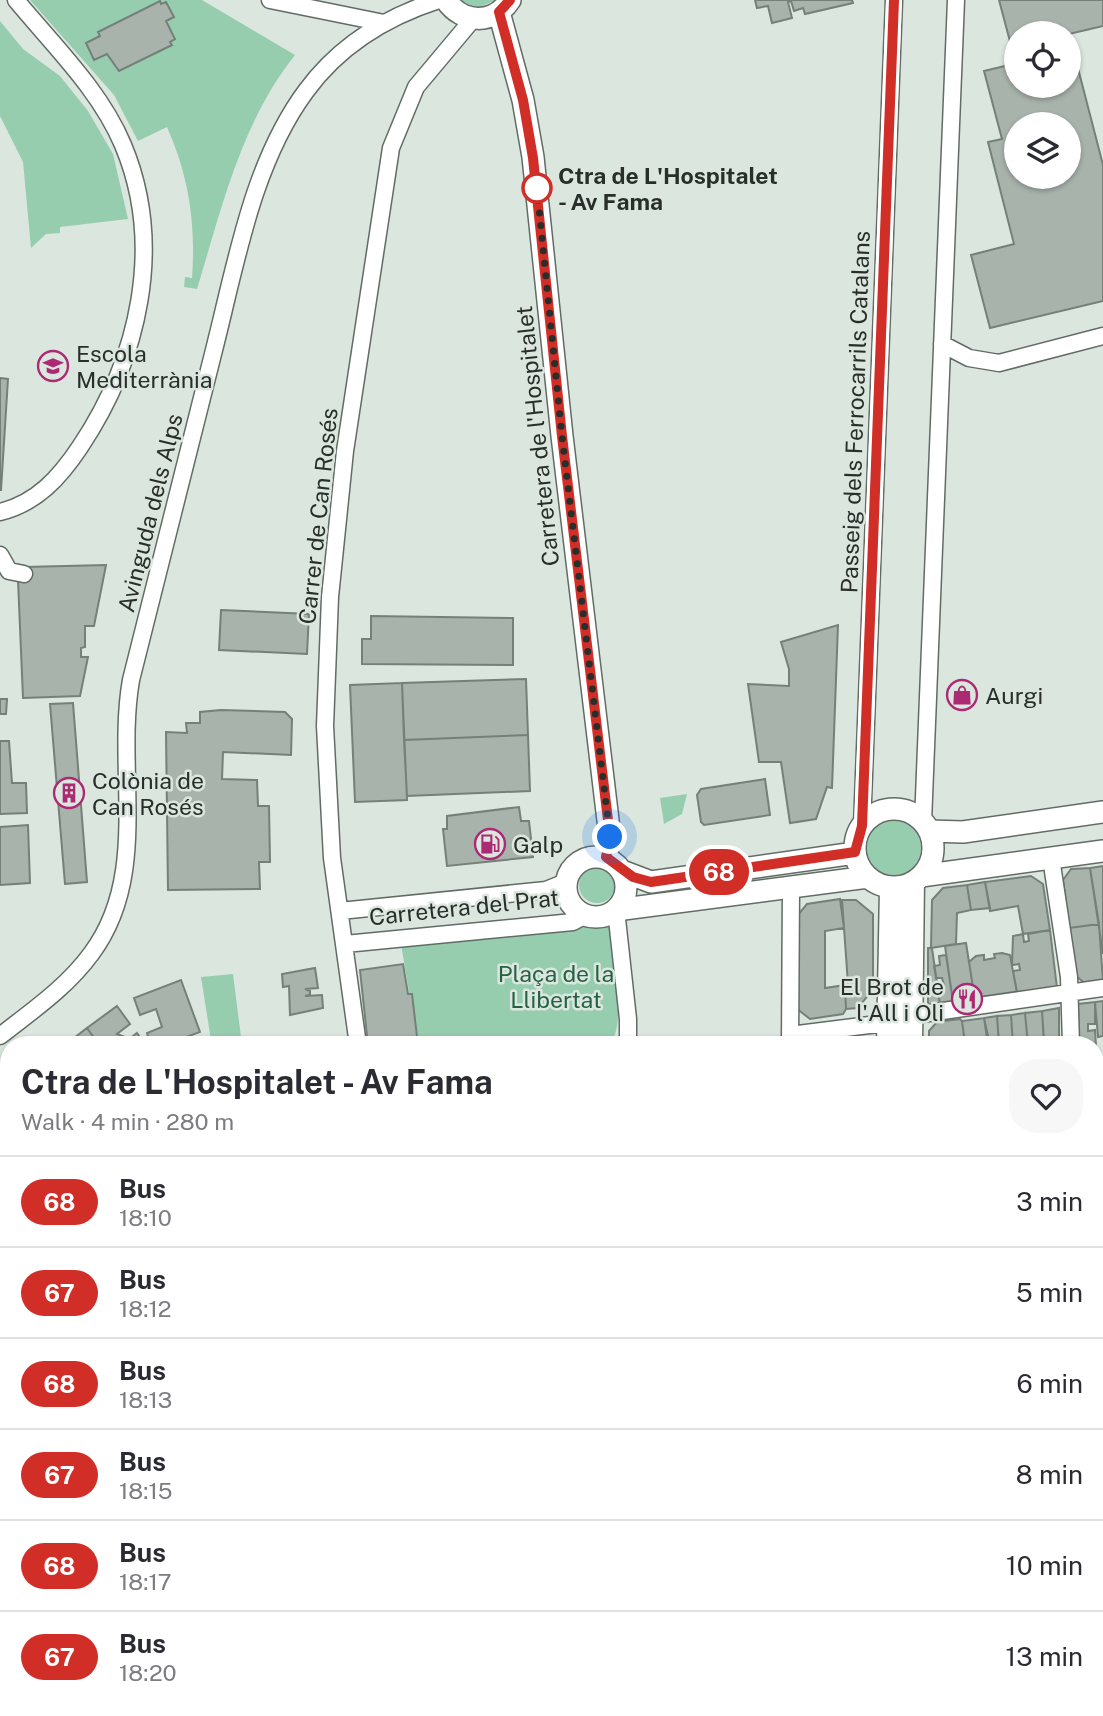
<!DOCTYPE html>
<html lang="en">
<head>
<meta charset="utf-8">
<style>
	:root { --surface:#fff; --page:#f7f7f7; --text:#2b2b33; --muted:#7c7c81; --line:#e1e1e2 }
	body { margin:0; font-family:"Public Sans",sans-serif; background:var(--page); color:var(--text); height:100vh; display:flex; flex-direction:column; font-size:26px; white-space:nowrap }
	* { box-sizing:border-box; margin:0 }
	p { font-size:23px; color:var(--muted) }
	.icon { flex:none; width:38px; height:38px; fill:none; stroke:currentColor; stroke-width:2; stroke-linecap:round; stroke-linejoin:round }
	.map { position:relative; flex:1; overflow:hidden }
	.sheet { position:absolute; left:0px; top:1036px; width:1104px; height:681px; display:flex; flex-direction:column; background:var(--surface); border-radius:28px 28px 0 0; box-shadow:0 2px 5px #0004 }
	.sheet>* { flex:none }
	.badge { padding:0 14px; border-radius:23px; font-size:24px; line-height:46px }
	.fabs { position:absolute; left:1004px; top:21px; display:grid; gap:14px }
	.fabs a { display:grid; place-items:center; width:77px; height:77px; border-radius:50%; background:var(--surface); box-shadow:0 2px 5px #0004; font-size:35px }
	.you { position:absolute; width:35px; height:35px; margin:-18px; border:5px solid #fff; border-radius:50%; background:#1a73e8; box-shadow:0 0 0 10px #1a73e833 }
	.map>.badge { position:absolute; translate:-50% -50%; box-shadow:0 0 0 4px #fff }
	.round { display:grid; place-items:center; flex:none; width:74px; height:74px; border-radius:28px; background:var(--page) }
	.headline { display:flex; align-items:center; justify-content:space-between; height:119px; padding:0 21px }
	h1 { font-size:33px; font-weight:700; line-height:52px }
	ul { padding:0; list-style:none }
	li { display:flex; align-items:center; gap:21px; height:91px; padding:0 21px; border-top:2px solid var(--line) }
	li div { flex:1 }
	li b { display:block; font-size:26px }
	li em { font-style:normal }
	li .badge { min-width:77px; font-weight:700; text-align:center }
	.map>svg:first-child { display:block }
	.green { fill:#97cdaf }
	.building { fill:#a8b3ac; stroke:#748079; stroke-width:2; fill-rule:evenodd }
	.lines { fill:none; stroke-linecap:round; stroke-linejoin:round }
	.minor-casing { stroke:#626c66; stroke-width:19 }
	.major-casing { stroke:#626c66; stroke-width:24 }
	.minor { stroke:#fff; stroke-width:16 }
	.major { stroke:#fff; stroke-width:21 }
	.line-casing { stroke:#fff; stroke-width:16 }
	.line { stroke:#d02e26; stroke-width:10 }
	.walk { stroke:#292e2b; stroke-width:7; stroke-dasharray:0 12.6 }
	.stop-dot { fill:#fff; stroke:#d02e26; stroke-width:3.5 }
	.labels { text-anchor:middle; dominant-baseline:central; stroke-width:5; stroke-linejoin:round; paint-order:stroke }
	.stop-label { font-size:23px; font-weight:bold; fill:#292e2b; stroke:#dae6de; text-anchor:start }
	.poi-label { font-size:23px; fill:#292e2b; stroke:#dae6de; text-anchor:start }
	.street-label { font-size:23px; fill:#292e2b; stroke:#dae6de }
	.park-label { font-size:23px; fill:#256244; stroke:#dae6de }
</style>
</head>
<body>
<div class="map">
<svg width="1103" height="1716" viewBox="0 0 1103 1716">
	<rect width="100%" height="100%" fill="#dae6de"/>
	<path class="green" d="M30,0H202L295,55C241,123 222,207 197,289L184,287L185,277L192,278C196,225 189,176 167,127L138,141L114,95Z
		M458,0H496L478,8Z
		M0,21L23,49L60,76L88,111L113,154L128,219L60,227V233L46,234L31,248L23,162L0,116Z
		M687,794L682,814L664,824L660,798Z
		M867 848a27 27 0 1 1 54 0a27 27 0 1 1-54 0Z
		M579 885a18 18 0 1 1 36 0a18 18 0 1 1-36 0Z
		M605,922L611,927C613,955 628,1025 609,1045H418L401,944Z
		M233,974L242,1045H188L211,1040L201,977Z
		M1,1066L9,1076V1276L0,1279Z"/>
	<path class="building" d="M755,0H852L853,3L805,14L803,8L794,11L791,1L788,2L792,18L772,23L768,6L757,8Z
		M999,0H1103V26L1069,34L1017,33V47L1012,49Z
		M160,1L161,4L166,2L174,17L166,21L175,39L170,42L172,45L119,71L107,54L94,60L86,43L100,36L98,32Z
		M1073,49L1103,165V301L990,328L971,255L1014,244L988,142L1002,139L984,71L1017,63V86H1069V50ZM1017,124H1069V177H1017Z
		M0,378L8,379L1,490H0Z
		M106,565L94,626H85V647L81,648V657H88L80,696L23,698L18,580L24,567Z
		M221,610L309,614L307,654L219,650Z
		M371,616L513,618V665L362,664V639H371Z
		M838,625L832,788L827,787L816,819L790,823L781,762H759L748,684L789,686V669L781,642Z
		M526,679L528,735L404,740L402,683Z
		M402,683L407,800L355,802L350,685Z
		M0,699H7L6,714H0Z
		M73,703L87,882L65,884L50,704Z
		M221,710L285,712L292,719L291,755L223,752L222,779L257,780L258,806H269L270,862H259L260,889L168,890L166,732L187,733L186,723H200V712Z
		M528,735L530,791L407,796L404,740Z
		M0,741H9L12,783H26L27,813L0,814Z
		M765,779L770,815L704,825L701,822L697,795L701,789Z
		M519,807L521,821H529L533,857L447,866L443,829H447V816Z
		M28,825L30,883L0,885V827Z
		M1103,866V954L1090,868Z
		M1090,868L1099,924L1069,928L1063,880L1071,869Z
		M1031,876L1043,884L1050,930L1023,934L1018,906L990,911L985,882Z
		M985,882L990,908L971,910L967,885Z
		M967,885L971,910L957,913L956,944L931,948L932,900L943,888Z
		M840,899L844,928L825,931V988L845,985L846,1009L843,1014L810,1019L796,1008V917L807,904Z
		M842,900H856L873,914V989L858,1008L846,1009L845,984H848Z
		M1099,924L1103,981L1086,984L1077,977L1069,928Z
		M1050,930L1057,988L1017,992L1013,971L1020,970L1019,964L1012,965L1013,936L1023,934L1024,942L1029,941L1028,934Z
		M966,943L975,1000L953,1002L945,946Z
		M928,948H932L940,1004L928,1006Z
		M1002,953L1010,955L1017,993L975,1000L969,962L976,956L984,955V960L995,958L994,954Z
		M946,955L953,1002L940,1004L937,986L944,985L942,978H936L934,966L940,965L939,956Z
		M403,964L408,994H412L418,1045H368L360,970Z
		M315,968L318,988L305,989L310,991V995L305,996L322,995L323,1008L290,1015L289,986L283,987L282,974Z
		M181,980L200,1032L165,1045H150L147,1033L162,1027L156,1009L140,1015L134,998Z
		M1103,1001V1036L1098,1037L1095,1002Z
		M1095,1002V1024H1088V1031L1095,1030L1096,1046L1079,1045L1078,1004Z
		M117,1006L130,1024L117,1034L125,1037L121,1040L124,1043L137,1033L145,1045H118L112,1037L99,1045L87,1028Z
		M1059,1008V1039L1044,1040L1042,1011Z
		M1042,1011L1044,1045H1028L1025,1013Z
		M1025,1013L1028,1045H1013L1011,1015Z
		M1011,1015L1013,1045H1010L1009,1037H1006V1045H999L997,1016Z
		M997,1016L999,1043L990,1045L984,1018Z
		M984,1018L988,1045H965L962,1021Z
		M960,1019L962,1021L965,1043L929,1045V1031L937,1022Z
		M87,1028L99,1045H65Z
		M1059,1039V1045H1044V1040Z
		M846,1042H856L862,1045H839Z
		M1096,1062H1103V1117H1096Z
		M1096,1135H1099V1158H1096Z
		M1099,1135H1103V1201H1099Z
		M1096,1158H1099V1201H1096Z
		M1096,1201H1099L1100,1223H1096Z
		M1100,1222H1103V1243H1100Z
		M1096,1223H1100L1097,1229L1100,1245H1096Z
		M1096,1245H1097L1100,1269H1096Z
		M1100,1248H1103V1269H1100Z
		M1096,1291H1103V1333L1096,1334Z
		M1103,1333V1362H1096V1334Z
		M0,1334H4L9,1348V1382L4,1383L0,1371Z
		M1096,1362H1103V1381H1096Z
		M1096,1381H1103V1400H1096Z
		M1096,1400H1103V1429H1096Z
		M9,1401V1444L2,1447L0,1403Z
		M9,1444V1462L0,1467V1448Z
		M1096,1451H1103V1522H1096Z
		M9,1462V1482L0,1487V1467Z
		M9,1482V1501L6,1503L0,1487Z
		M1096,1522H1103V1553L1096,1550Z
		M2,1544L9,1563V1594L3,1597L0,1588Z
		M1096,1607L1103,1609V1695L1096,1693Z
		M9,1646V1692L0,1667V1651Z
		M0,1667L9,1692V1706L0,1711Z
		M9,1706L30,1708L33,1716H9L6,1707Z
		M6,1707L9,1716H0V1711Z
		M30,1708H43L46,1716H33Z
		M43,1708H73L75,1716H46Z
		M73,1708H89L92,1716H75Z
		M89,1708H103L105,1716H92Z
		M103,1708H135L137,1715L105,1716Z
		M135,1708H159L137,1715Z
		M265,1708H315L314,1716H269Z
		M336,1708H387V1716H336Z
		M421,1708H447L446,1716H420Z
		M471,1708H499L524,1710L523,1716H470Z
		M523,1708H578L575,1716Z
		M612,1708H655L657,1710L655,1716H630Z
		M684,1708H719L717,1716H682Z
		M739,1708H775L773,1716H759L738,1711Z
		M815,1708H858L857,1716L814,1712Z
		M524,1710L548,1712L569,1716H523Z
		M612,1710L630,1716H609Z
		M738,1711L759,1716H736Z"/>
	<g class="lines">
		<g class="minor-casing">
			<path id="minor" d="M270,0L384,23
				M942,344L969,358L999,363L1103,336
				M0,512C37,503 60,477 80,447C139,359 165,245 123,145C100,90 53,45 16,0
				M0,555L9,571L24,574
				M923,822L956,0
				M862,826L894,0
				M1051,858L1069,977L1071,1045
				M616,910L628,1019V1045
				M340,911L546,890L566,882
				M345,944L573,922L586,915
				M915,1015L1103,988
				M790,1035L885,1023
				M0,1036C32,1011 67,987 91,954C151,874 115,771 131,680C159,570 186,460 214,350C236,264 252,164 306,91C339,46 386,17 439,0
				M358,1045L332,858L325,726L330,597L345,451L391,148L416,87L473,19
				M790,1045L791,888
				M885,1045L888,887
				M899,1045L903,896
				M914,1045L916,880
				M1096,1128H1103
				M1096,1282H1103
				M0,1291L9,1282
				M0,1391L9,1389
				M1096,1438H1103
				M0,1518L9,1541
				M1096,1562L1103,1565
				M0,1625L9,1621
				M255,1708L259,1716
				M936,1708L960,1716
				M323,1716L324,1708
				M458,1716L459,1708
				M589,1716L592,1708
				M728,1716L731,1708
				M801,1716L803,1708
				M880,1716L882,1708
				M900,1716V1708"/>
		</g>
		<g class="major-casing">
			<path id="major" d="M446,0C462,24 494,25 510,0
				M499,12L523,100L533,157L562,436L610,837L606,857
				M855 848a39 39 0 1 1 78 0a39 39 0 1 1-78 0Z
				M929,831L963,832L1103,812
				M566 887a30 30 0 1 1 60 0a30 30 0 1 1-60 0Z
				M622,871L651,882L855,853
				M921,876L1103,851
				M616,910L868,877"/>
		</g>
		<use href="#minor" class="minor"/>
		<use href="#major" class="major"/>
	</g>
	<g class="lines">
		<g class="line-casing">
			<path id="line" d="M510,0L499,12L523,100L533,158L562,436L610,837L606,857L633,877L651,882L855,852L862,826L894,0"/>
		</g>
		<use href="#line" class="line"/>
		<path class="walk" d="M537,188L562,436L610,837"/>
	</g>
	<defs>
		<g id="school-ring" transform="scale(1.575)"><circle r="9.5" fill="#dae6de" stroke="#ac2973" stroke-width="1.5"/><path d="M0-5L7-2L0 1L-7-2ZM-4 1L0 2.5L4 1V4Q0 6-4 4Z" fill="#ac2973"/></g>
		<g id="shop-ring" transform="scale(1.575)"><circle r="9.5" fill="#dae6de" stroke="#ac2973" stroke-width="1.5"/><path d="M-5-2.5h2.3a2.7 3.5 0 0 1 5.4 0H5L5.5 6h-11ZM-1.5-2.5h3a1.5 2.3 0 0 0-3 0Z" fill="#ac2973"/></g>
		<g id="building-ring" transform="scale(1.575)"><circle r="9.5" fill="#dae6de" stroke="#ac2973" stroke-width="1.5"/><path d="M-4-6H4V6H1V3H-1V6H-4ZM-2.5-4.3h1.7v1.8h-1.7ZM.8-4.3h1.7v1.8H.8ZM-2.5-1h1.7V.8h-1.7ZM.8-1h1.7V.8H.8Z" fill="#ac2973"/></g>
		<g id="fuel-ring" transform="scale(1.575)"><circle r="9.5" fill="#dae6de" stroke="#ac2973" stroke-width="1.5"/><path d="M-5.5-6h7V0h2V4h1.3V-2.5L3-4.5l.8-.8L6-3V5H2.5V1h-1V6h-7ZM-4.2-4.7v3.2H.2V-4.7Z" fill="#ac2973"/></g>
		<g id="restaurant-ring" transform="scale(1.575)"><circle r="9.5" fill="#dae6de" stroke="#ac2973" stroke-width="1.5"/><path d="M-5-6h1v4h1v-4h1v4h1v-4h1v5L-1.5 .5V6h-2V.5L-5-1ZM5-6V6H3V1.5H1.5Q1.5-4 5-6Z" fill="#ac2973"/></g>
	</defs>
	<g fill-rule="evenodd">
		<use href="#school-ring" x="53" y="366"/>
		<use href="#shop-ring" x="962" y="695"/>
		<use href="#building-ring" x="69" y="793"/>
		<use href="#fuel-ring" x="490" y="844"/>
		<use href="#restaurant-ring" x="967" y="999"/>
	</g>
	<circle class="stop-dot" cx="537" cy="188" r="14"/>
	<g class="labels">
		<g class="stop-label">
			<text x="558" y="175">Ctra de L'Hospitalet<tspan x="558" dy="26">- Av Fama</tspan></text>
		</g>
		<g class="poi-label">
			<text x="76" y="353">Escola<tspan x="76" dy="26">Mediterrània</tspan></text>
			<text x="985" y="695">Aurgi</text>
			<text x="92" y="780">Colònia de<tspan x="92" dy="26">Can Rosés</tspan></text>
			<text x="513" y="844">Galp</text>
			<text x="944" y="986" text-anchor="end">El Brot de<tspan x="944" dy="26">l'All i Oli</tspan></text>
		</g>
		<g class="street-label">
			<text transform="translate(855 412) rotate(-88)">Passeig dels Ferrocarrils Catalans</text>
			<text transform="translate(537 436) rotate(-96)">Carretera de l'Hospitalet</text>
			<text transform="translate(150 513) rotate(-76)">Avinguda dels Alps</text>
			<text transform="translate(318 516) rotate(-84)">Carrer de Can Rosés</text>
			<text transform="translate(464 907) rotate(-6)">Carretera del Prat</text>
		</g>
		<g class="park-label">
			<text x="556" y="973">Plaça de la<tspan x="556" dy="26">Llibertat</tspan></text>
		</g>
	</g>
</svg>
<div class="fabs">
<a><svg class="icon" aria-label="locate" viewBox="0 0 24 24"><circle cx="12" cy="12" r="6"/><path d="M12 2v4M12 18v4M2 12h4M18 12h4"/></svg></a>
<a><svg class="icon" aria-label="layers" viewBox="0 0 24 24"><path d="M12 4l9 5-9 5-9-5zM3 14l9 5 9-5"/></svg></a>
</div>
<div class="you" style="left:610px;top:837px"></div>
<b class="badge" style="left:719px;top:872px;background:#d02e26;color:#fff">68</b>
<section class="sheet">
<div class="headline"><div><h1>Ctra de L'Hospitalet - Av Fama</h1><p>Walk · 4 min · 280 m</p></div><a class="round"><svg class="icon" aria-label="heart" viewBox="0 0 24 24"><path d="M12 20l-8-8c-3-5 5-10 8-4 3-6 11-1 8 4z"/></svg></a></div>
<ul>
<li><span class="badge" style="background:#d02e26;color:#fff">68</span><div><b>Bus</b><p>18:10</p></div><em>3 min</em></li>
<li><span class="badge" style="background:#d02e26;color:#fff">67</span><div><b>Bus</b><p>18:12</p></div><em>5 min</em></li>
<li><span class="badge" style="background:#d02e26;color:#fff">68</span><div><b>Bus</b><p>18:13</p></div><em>6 min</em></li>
<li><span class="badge" style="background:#d02e26;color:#fff">67</span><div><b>Bus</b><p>18:15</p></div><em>8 min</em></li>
<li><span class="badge" style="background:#d02e26;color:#fff">68</span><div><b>Bus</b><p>18:17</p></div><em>10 min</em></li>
<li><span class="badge" style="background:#d02e26;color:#fff">67</span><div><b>Bus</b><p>18:20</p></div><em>13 min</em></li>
</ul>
</section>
</div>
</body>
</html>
